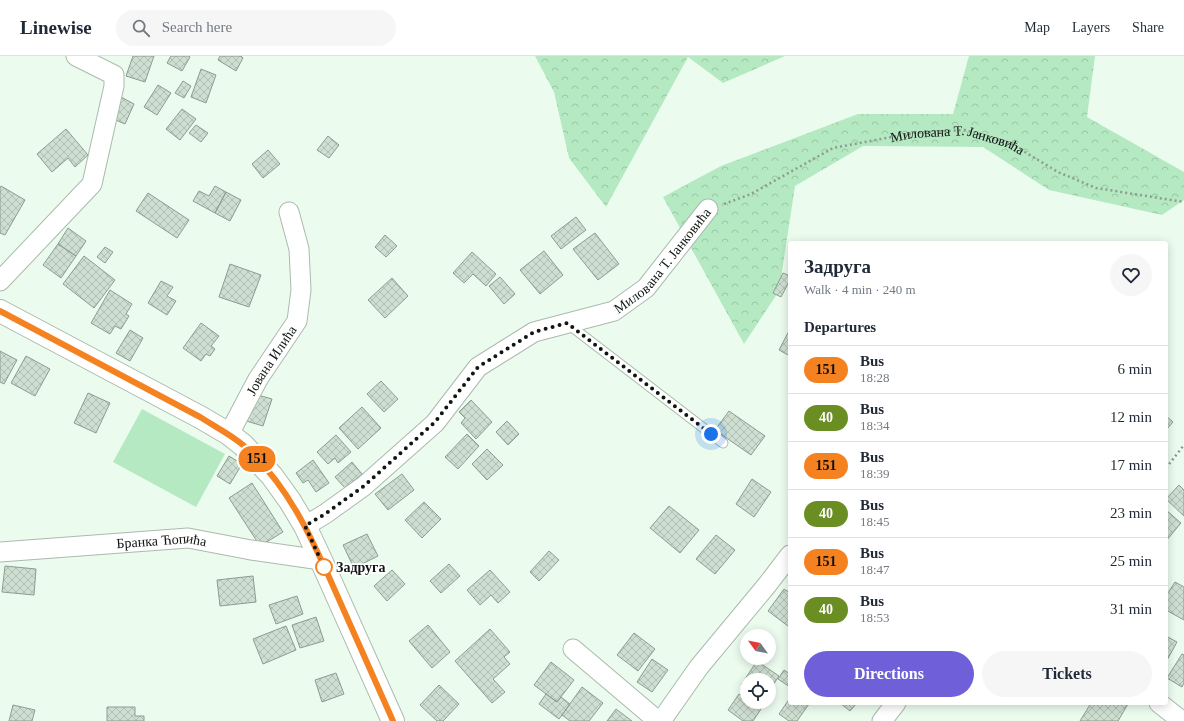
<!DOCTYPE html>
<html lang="en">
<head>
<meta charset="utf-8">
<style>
	:root { --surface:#fff; --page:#f6f6f7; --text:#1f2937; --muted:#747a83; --line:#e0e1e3; --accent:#6f5fd9 }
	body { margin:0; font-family:"Times New Roman",serif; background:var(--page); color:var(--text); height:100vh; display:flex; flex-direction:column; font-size:15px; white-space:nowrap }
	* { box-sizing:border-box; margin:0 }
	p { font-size:13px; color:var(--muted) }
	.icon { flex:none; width:22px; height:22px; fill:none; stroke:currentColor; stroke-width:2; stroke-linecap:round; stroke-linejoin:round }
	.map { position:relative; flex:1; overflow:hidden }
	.sheet { position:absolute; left:788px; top:185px; width:380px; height:464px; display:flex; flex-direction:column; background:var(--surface); border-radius:4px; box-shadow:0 2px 10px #0003 }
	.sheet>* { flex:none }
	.badge { padding:0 8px; border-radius:13px; font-size:14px; line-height:26px }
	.needle { width:26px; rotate:303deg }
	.fabs { position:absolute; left:740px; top:573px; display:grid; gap:8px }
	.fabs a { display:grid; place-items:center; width:36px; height:36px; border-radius:50%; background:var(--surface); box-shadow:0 2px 10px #0003; font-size:20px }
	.you { position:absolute; width:20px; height:20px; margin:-10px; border:3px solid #fff; border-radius:50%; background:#1a73e8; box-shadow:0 0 0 6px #1a73e833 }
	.map>.badge { position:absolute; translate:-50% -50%; box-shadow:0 0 0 2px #fff }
	h2 { padding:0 16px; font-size:15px; line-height:36px }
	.round { display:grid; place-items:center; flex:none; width:42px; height:42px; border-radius:21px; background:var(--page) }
	.headline { display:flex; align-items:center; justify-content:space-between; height:68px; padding:0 16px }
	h1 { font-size:19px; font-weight:600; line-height:30px }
	.button { display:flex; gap:8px; margin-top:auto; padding:8px 16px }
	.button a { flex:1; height:46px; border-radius:24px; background:var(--accent); color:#fff; font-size:16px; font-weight:600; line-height:46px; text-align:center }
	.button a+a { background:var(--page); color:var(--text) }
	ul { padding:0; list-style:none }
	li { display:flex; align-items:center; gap:12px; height:48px; padding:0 16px; border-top:1px solid var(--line) }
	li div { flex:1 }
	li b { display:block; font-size:15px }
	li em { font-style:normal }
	li .badge { min-width:44px; font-weight:700; text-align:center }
	header { display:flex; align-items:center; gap:24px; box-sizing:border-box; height:56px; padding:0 20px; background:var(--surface); border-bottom:1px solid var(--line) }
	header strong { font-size:19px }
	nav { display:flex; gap:22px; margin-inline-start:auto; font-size:14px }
	.search { width:280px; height:36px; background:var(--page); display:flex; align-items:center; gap:10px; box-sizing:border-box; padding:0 14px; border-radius:22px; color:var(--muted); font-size:15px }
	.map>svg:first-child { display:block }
	.green { fill:#b4e9c2 }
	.forest { fill:url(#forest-crowns) }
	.building { fill:url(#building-cross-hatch); stroke:#8d9c91 }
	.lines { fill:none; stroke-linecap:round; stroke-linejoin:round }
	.service-casing { stroke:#aabaad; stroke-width:11 }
	.minor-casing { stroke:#aabaad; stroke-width:21 }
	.tertiary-casing { stroke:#aabaad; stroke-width:24 }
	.path { stroke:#8f9b92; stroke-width:2.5; stroke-dasharray:2 3; stroke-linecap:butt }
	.service { stroke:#fff; stroke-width:9 }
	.minor { stroke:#fff; stroke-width:19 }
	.tertiary { stroke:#fff; stroke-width:22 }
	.line-casing { stroke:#fff; stroke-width:9 }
	.line { stroke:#f58220; stroke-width:6 }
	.walk { stroke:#101612; stroke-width:4; stroke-dasharray:0 7.2 }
	.stop-dot { fill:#fff; stroke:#f58220; stroke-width:2 }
	.labels { text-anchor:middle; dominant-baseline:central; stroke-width:3.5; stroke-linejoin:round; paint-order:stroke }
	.street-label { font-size:14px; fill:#101612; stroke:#fff }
	.stop-label { font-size:14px; font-weight:bold; fill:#101612; stroke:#fff; text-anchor:start }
</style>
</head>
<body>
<header>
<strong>Linewise</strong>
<div class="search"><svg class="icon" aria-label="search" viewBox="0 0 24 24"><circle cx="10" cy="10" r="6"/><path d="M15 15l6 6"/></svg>Search here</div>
<nav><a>Map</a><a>Layers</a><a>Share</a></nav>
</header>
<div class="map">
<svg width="1184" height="665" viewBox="0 0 1184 665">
	<defs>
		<pattern id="forest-crowns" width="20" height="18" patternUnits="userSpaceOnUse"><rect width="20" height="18" fill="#b4e9c2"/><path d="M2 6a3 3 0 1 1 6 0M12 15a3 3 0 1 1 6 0" fill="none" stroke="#9ac7a6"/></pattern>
		<pattern id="building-cross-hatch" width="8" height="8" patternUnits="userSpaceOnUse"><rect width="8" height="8" fill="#cedfd2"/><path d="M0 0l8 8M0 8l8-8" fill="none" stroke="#b0bfb3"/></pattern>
	</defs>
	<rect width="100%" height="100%" fill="#ebfcef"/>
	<path class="green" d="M142,353L225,398L196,451L113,406Z"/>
	<path class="forest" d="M535,0H785L723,27L688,1L606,151L569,102L554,36Z
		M969,0H1095L1087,61L1184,116V144L1162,159L1049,134L983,91L863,90L795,130L779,235L744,288L663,141L721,110L858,58H953Z"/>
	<path class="building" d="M133,0H154L145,26L126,20Z
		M171,0H189L190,1L182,15L167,7Z
		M220,0H241L243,2L236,15L218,4Z
		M201,13L216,19L206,47L191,41Z
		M183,25L191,30L184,42L175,37Z
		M158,29L171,37L157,59L144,51Z
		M121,41L134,48L125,68L111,62Z
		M182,53L196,63L180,84L166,73Z
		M196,69L208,77L201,86L189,77Z
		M66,73L88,99L75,111L68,102L52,116L37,98Z
		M328,80L339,89L329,102L317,94Z
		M268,94L280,108L263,122L252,108Z
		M1,130L25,144L5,179L0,177V132Z
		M215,130L226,136L215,157L193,145L199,135L209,140Z
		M226,136L241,144L230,165L215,157Z
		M148,137L189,164L177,182L136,155Z
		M576,161L586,174L561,193L551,180Z
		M68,172L86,185L76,200L58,188Z
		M595,177L619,208L598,224L573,193Z
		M385,179L397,190L386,201L375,191Z
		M58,188L76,200L61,222L43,209Z
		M105,191L113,196L105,207L97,201Z
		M544,195L563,219L540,238L520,214Z
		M472,196L496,218L486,230L473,218L464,227L453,217Z
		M84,200L115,224L94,252L63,228Z
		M230,208L261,219L249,251L219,241Z
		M783,217L790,220V224L781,241L773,237Z
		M500,221L515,238L504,248L489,230Z
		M392,222L408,240L385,262L368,244Z
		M161,225L173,231L167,240L176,245L167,259L148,247Z
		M110,234L132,248L126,258L129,260L121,273L115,270L110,278L91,267Z
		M201,267L219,280L211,290L215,293L210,300L206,298L201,305L183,292Z
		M790,273V300L779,294Z
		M130,274L143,282L130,305L116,297Z
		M0,295L17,304L4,328L0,326Z
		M26,300L50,313L35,340L11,327Z
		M381,325L398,343L384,356L367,338Z
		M88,337L110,347L96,377L74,367Z
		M251,337L272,343L263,370L243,364Z
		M471,344L492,366L476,383L461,367L465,362L459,356Z
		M362,351L381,372L358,393L339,372Z
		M729,355L765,380L751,399L715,374Z
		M1166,360L1173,366L1166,374Z
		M507,365L519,378L508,389L496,376Z
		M467,378L479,390L458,413L445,401Z
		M336,379L351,396L338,407L335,402L328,408L317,396Z
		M487,393L503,409L487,424L472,408Z
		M229,400L242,408L230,428L217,420Z
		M313,404L329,427L316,436L308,424L303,427L296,417Z
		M352,406L362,418L345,432L335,421Z
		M402,418L414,434L388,454L375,438Z
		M752,423L771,436L754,461L736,448Z
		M252,427L283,476L260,490L229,442Z
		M1179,429L1184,434V460L1166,443Z
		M424,446L441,463L422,482L405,464Z
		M669,450L699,474L680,497L650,472Z
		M1166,454L1181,467L1166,485Z
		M367,478L378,500L354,512L343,489Z
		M716,479L735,494L715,518L696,503Z
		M549,495L559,504L539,525L530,516Z
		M449,508L460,520L441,537L430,525Z
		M5,510L36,513L34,539L2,536Z
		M392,514L405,528L387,545L374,530Z
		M490,514L510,536L498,547L491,539L480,549L467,534Z
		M253,520L256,546L220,550L217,524Z
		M1175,526L1184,531V564L1166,554V540Z
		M784,533L790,537V567L788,570L768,555Z
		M297,540L303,558L276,568L269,549Z
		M316,561L324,585L300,592L292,569Z
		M428,569L450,596L432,612L409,585Z
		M286,570L296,594L263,608L253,583Z
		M490,573L510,596L504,601L510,608L493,623L505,636L492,647L455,605Z
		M634,577L655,593L638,615L617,599Z
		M1166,580L1177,586L1166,606Z
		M1182,598L1184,599V627L1182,631L1167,622Z
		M652,603L668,614L652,636L637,626Z
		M757,605L779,620L769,635V624H747V633L741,629Z
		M551,606L574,624L557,646L534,629Z
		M784,614L790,618V631L778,623Z
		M336,617L344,638L322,646L315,624Z
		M439,629L459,648L443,665H437L420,649Z
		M582,631L603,647L589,665H570L562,659Z
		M546,638L557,646L561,641L570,648L559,663L539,648Z
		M739,638L747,643V646H751L761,653L753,665H743L728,654Z
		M790,642V647L809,648L797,665H789L779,658Z
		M840,647H857L850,655Z
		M1091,647H1128V648L1118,665H1080Z
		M13,649L35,654L32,665H9Z
		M107,651H135V660H144V665H107Z
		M616,653L632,665H607Z"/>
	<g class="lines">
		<g class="service-casing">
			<path id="service" d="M568,268L723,387"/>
		</g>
		<g class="minor-casing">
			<g id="minor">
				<path d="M0,225L92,128L114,30V19L76,0"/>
				<path id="s2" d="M229,378L258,323L297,265L301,234L299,193L289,156"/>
				<path id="s3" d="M305,470L325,458L364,430L435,367L478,311L534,276L614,255L646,232L708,153"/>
				<path id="s4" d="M0,496L188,482L251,494L321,504"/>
				<path d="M573,593L658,665"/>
				<path d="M1159,647L1182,665"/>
				<path d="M661,665L699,611L767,529L790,499"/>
				<path d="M882,665L896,647"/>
			</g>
		</g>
		<g class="tertiary-casing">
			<path id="tertiary" d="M0,255L200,361L229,378L243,389L272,420L290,445L305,470L321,504L393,665"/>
		</g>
		<g class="path">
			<path id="s1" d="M724,148L751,138L833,92L913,77L965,74L1010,87L1058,116L1096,132L1184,146"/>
			<path d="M1166,412L1184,389"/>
		</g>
		<use href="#service" class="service"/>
		<use href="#minor" class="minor"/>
		<use href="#tertiary" class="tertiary"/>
	</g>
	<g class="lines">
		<g class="line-casing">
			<path id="line" d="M0,255L200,361C214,370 230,378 243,389C291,430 316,492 341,548C358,587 376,626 393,665"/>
		</g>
		<use href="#line" class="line"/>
		<path class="walk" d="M324,511L305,470L325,458L364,430L435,366L478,311L534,276L567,267L711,378"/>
	</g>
	<circle class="stop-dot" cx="324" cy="511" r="8"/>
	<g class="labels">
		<g class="street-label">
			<text stroke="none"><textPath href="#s1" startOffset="250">Милована Т. Јанковића</textPath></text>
			<text stroke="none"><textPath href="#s3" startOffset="456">Милована Т. Јанковића</textPath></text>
			<text stroke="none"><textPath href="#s2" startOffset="85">Јована Илића</textPath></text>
			<text stroke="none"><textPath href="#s4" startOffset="162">Бранка Ћопића</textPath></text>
		</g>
		<g class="stop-label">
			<text x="336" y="511">Задруга</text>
		</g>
	</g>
</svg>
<div class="fabs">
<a><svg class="needle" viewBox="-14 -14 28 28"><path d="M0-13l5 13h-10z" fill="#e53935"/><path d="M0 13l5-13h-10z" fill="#747a83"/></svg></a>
<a><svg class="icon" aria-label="locate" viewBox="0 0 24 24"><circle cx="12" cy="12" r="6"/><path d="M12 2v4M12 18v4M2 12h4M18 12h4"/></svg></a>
</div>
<div class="you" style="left:711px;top:378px"></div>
<b class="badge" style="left:257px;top:403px;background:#f58220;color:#111">151</b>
<section class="sheet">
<div class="headline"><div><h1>Задруга</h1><p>Walk · 4 min · 240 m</p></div><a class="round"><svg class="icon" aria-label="heart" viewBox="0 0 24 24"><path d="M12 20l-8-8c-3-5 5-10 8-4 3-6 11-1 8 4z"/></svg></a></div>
<h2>Departures</h2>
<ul>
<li><span class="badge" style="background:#f58220;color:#111">151</span><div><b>Bus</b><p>18:28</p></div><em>6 min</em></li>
<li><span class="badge" style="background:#6b8e23;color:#fff">40</span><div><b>Bus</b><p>18:34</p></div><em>12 min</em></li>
<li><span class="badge" style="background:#f58220;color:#111">151</span><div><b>Bus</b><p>18:39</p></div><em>17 min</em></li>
<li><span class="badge" style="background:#6b8e23;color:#fff">40</span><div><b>Bus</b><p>18:45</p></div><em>23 min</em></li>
<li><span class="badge" style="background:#f58220;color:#111">151</span><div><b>Bus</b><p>18:47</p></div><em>25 min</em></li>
<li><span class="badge" style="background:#6b8e23;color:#fff">40</span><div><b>Bus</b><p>18:53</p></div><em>31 min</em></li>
</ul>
<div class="button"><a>Directions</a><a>Tickets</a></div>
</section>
</div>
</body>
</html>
